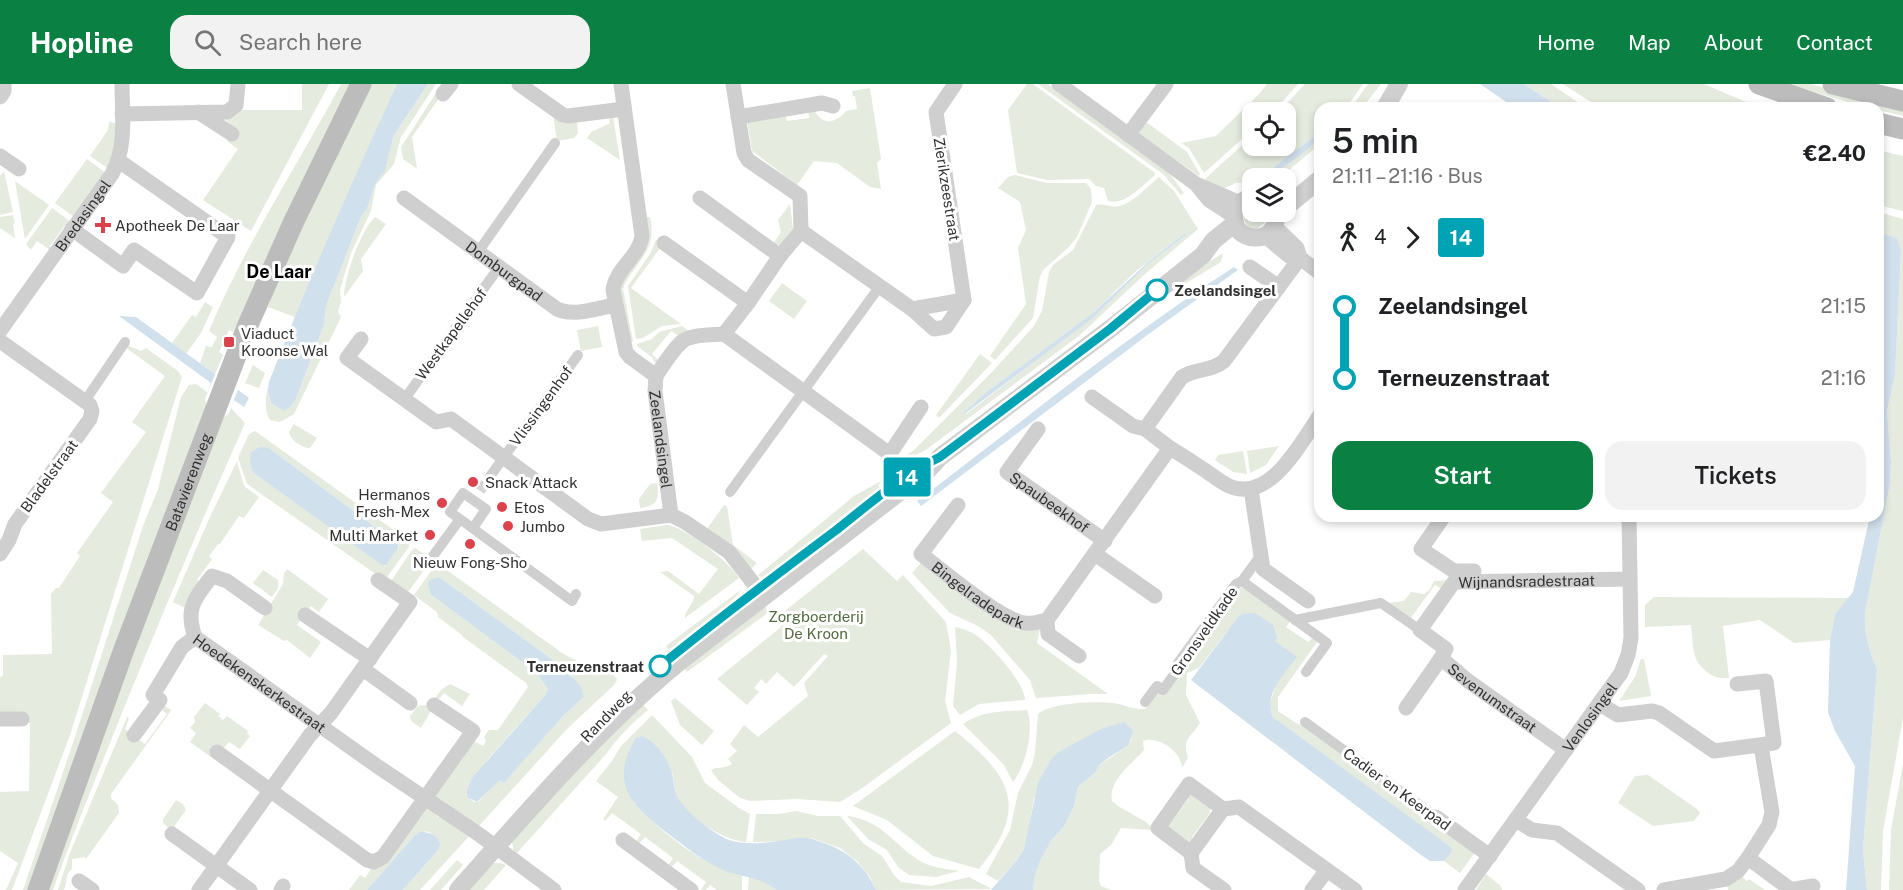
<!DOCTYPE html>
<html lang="en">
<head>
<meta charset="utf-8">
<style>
	:root { --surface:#fff; --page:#f2f2f2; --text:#202124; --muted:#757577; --accent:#0b8043 }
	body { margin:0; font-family:"Public Sans",sans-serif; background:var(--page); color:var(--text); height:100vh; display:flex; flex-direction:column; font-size:22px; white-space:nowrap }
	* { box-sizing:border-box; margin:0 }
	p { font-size:20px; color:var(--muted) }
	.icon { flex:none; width:33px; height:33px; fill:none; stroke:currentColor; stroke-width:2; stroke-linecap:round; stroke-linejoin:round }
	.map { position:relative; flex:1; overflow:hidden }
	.panel { position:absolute; left:1314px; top:18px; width:570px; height:420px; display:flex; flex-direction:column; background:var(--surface); border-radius:18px; box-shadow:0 3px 9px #0003 }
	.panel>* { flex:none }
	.badge { padding:0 12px; border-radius:4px; font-size:21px; line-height:39px }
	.fabs { position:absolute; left:1242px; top:18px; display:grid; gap:12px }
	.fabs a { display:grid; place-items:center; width:54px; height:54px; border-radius:12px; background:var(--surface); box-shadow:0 3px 9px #0003; font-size:30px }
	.map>.badge { position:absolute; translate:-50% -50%; box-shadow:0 0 0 3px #fff }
	.legs { display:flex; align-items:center; gap:9px; height:66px; padding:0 18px; font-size:20px }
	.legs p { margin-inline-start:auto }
	.headline { display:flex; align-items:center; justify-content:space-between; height:102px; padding:0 18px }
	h1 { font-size:33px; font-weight:600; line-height:45px }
	.button { display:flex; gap:12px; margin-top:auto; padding:12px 18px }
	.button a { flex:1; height:69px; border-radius:18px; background:var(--accent); color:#fff; font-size:24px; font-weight:600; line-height:69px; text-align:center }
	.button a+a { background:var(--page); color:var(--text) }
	ul { padding:0 18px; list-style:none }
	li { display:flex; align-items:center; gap:21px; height:72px; font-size:22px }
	li i { display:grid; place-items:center; width:9px; height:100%; margin:0 8px; background:currentColor }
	li i::after { content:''; width:15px; height:15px; margin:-8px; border:4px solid; border-radius:50%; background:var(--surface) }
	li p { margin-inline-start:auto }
	li:first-child i { background:linear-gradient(#0000 50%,currentColor 0) }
	li:last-child i { background:linear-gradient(currentColor 50%,#0000 0) }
	header { display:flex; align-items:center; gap:36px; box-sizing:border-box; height:84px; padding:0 30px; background:var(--accent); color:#fff }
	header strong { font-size:28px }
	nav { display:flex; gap:33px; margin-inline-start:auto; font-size:21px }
	.search { width:420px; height:54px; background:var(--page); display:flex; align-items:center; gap:15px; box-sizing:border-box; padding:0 21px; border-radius:18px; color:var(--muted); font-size:22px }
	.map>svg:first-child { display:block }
	.green { fill:#e5ebdf; fill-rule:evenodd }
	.water { fill:#d0e0ec }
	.pier { fill:#fff }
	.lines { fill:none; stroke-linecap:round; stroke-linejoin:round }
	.pedestrian-tunnel { stroke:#d6d6d6; stroke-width:10; stroke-dasharray:10 5; stroke-linecap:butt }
	.pedestrian { stroke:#cfcfcf; stroke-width:10 }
	.minor { stroke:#cfcfcf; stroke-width:15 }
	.tertiary { stroke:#cfcfcf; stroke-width:18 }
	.secondary { stroke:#bcbcbc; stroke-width:21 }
	.line-1-casing { stroke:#fff; stroke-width:14 }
	.line-1 { stroke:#00a3b4; stroke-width:9 }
	.poi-dot { fill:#db424b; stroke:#fff; stroke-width:2 }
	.stop-1-dot { fill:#fff; stroke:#00a3b4; stroke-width:3 }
	.labels { text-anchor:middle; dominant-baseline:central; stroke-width:6; stroke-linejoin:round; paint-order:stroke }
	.street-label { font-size:15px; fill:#323232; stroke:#fff }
	.poi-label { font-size:15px; fill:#323232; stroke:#fff; text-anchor:start }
	.stop-label { font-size:15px; font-weight:bold; fill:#323232; stroke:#fff; text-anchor:start }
	.park-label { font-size:15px; fill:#546c41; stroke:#fff }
	.quarter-label { font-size:18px; font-weight:bold; fill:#000; stroke:#fff }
</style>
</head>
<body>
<header>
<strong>Hopline</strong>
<div class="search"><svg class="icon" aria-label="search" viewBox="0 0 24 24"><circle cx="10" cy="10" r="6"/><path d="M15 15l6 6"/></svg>Search here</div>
<nav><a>Home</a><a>Map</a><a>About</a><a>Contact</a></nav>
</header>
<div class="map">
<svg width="1903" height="806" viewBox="0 0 1903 806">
	<rect width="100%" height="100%" fill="#fff"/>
	<path class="green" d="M302,0H329L251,147L203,116L238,65L227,57L235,44L224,34L240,26H302Z
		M341,0H351L263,190L233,248L229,246L219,268L223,271L215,290L200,279L206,262L212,263L217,253L209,247C245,161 297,82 341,0Z
		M366,0H397L295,233L268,223L276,199Z
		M428,0H436L401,53L394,80L376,101L371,127L351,169L340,206L341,218L338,228L341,233L294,330L280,338L270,336C263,324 266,311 269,298L268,308L271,319L283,327L295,317L324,241L326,222L361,133L367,125L375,100L385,87L394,51Z
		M442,0H449L412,53L417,85L403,75L401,63Z
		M1027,0H1033L1155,89L1154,92C1141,102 1125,122 1108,117L1104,104L1096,102L1089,95L1047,96L1017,89L1008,26Z
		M1038,0H1048L1156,78L1170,90L1184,109L1181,111L1163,90Z
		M1267,0H1298L1273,28H1252V46L1204,89L1189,64L1181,59L1216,52L1260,9Z
		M1305,0H1363L1346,24H1320V48L1274,83L1280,85L1320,53V60L1283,91L1275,94H1252V98L1236,99L1220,106L1205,95L1252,52V62H1286V28H1279Z
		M1368,0H1381L1362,24H1351Z
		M1524,0H1551L1586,24H1560Z
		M1563,0H1704L1760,24H1600Z
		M1787,0H1811L1903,24V32L1878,26V24H1868Z
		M870,4L881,75L877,79L881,105L870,103L837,79L814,77L797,101L752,67L747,36L785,28L787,37L809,34L808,25L814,24C820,42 836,40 846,27L857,25L855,12H853L852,7Z
		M553,31L577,37L578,49L574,54L557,57Z
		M609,32H613L620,76L587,54L592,47C599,46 603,41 610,40Z
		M1145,37L1187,68L1200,90L1199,92L1137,49Z
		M109,38L116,39V65L109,85L90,72L108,46Z
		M1878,66L1903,72V127L1878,121Z
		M87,75L106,89L74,133L55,119Z
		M4,87L13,128L0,131V92Z
		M1015,91L1047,99H1086L1091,105L1092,118L1077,153L1068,164L1044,185L1040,192L1033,234L995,276L990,272L1026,220L1018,164L1026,146L1020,118L998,104L1008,93Z
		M1159,93L1174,107L1198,145L1145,190L1080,251L927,365L895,383L894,382V380L914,366L992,288L1034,242L1042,227L1049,188L1053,181L1073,166L1096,121C1104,119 1111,124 1120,122C1134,118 1148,102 1159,93ZM1185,149L1186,151L1148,180L1098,229L966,330L965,327L989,306L1094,228L1136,187Z
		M15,97L49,121L25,155Z
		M790,120L793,145L780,161L773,160L781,148L778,136Z
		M1252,123V128H1264L1266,135L1264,139L1257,145L1248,143L1244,136L1245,129Z
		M52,124L71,138L66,140L50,162V166L37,157L31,166L26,160Z
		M1878,128L1903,135V634L1883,747L1881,806H1867L1863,766L1877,585C1869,566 1864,549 1865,529L1890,400L1891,378L1887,327L1895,291L1901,167L1897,154L1878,148Z
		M13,131L15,139L13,140L15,154L0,144V133Z
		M375,133L386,140L361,175L363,187L344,213C344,193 361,146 375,133Z
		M644,133H650C655,159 648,166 633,187C629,193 625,198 623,205L633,257L629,258L620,202Z
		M656,156L663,160L631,204L681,240L662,242L643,254L636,255L628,202L650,170Z
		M1223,169L1221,178L1173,207L1170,203Z
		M782,199L807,217L794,235L769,217Z
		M205,218L213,223L201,249L186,270L172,259L192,231L196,233Z
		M598,242L602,263L581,267L577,246Z
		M682,242L693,250L679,252L671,247L652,270L659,277L657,279L654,278L653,274L637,262V260L652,255L659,248Z
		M127,261L141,267L146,264L178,287L182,293L70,651L12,806H6L18,779L0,767V708L29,707L30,639H24L0,629V593L3,592V571L52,570L51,510L56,504H59L80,472L77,469L113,418L101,409L146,348L132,338L165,292L125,263Z
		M980,270L992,279L939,334L936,331Z
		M253,281L265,289L259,304L245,299Z
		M196,300L207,308L205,315L208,324L28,806H23L75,653L143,442L158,405L181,313L189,301Z
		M231,324L245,339C203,433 163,528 124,624C100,684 75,744 53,806H48L63,760L220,333L228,331Z
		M294,340L317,354L310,364C302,364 290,356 289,348Z
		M255,347L409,457V463L387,493H380L247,400L238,374L249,350ZM269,364L398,460L399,462L385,482L255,390Z
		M1279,362L1266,381L1250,389L1247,367Z
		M1243,367L1247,390L1233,388L1215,376L1218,371Z
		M237,377L244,402L259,413L244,434L239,432L220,460H218L209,472L212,475L197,496L202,500L185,524L173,518L209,435Z
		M888,393L878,401L882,407L771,491L762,493L757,492L854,412Z
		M657,399C660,415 657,422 640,424L639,415L650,400Z
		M724,421L727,422L733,461L757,479L751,485L707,445Z
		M666,441C683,441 731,479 739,494L685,534C685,525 694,521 694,512L660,488L668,487L699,510L718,485L672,454L642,457L640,445Z
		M415,464L429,473L430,478L408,508L391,497L412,466Z
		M863,465L897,497L903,491L946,538L951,567L945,617L951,639L861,705L840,718L798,715L750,717L740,714L718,696L711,686C719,682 725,685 732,680L728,675L737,667L730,660L744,641L758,653L808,612L804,599L828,572L824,570L794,603L777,588L766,600L761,595L754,604L759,608L747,621L717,595L781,543L786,526Z
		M437,479L562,569C568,572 574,576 580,578C594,582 610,579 617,596L614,601L567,645L478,743L435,712L474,657L483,662L486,657L484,653L489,646H498L528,603L526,599L463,553L462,551L438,533L437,528L414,511ZM439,493L557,579L569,588L584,613L565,630L504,699L500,695L478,718H474L466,711L488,675L546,610L548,605L536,589L522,578L430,510L429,503L435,494Z
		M921,479L1017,546H1031L1040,544L1037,559L1108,610H1092L1036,614L1030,596L991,551L978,542L950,529L912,489Z
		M287,485L328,515L319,528L311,522L297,541L321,558L310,574L287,556L284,557L258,541L283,500L284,489Z
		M263,486L278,496V504L272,513L253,499Z
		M1451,496L1443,506L1435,501L1410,535L1387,519L1404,517L1411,508L1424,510L1430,505L1434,497Z
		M1238,504H1245L1291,536L1286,543L1308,558L1312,554L1317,558L1278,613V627L1296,639L1308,644L1476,767L1460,789L1444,777L1451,769V764L1273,633L1269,621L1275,604L1228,546L1199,584L1187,589L1186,611L1200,639C1190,655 1182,653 1188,674L1182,684C1182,668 1158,651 1143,657L1144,666C1132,680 1108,696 1112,717L1118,722L1146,738L1154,746L1121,744L1111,761L1100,770L1099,797L1101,802L1111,806H1033L1035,791L1041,775L1051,757L1065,741L1074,722L1078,703L1096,688L1099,681L1129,661L1132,655L1034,714L1027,756L1024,765L1017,776L998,797L986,790L1010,746L1018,709L1032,681L1035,669L1038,630C1050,619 1095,617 1112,619C1123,620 1134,626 1145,625L1233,508Z
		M742,505L731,519L671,568L666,562Z
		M1654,513H1662L1849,514L1835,530L1830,556L1794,559L1760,536L1723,542L1729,594C1721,595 1717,594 1710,590C1690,577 1694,563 1691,541L1645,543V521Z
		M765,522L769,528L687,588L681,581Z
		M955,543C964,545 974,548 981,555C994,565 1025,600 1025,616L979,620L960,631L953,622L957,578Z
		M1641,575H1644L1651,612L1619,617L1635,593Z
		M450,600L470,610L462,622L444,609L438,616H434L441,606Z
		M675,614L714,647L702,661L680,641L671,617Z
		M639,616L648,626C632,639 619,652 607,669L516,770L513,766L512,755Z
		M205,619L220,630L218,632L223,636L227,632L248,647L247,649L250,652L240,665L229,658L223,665L219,663L211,673L190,658L196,649L190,644L195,638L194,633Z
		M162,620L171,626L170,628L111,710V714L118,721L119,729L86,775L85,773L72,775V785C64,791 68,798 64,806H58L70,769L127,633L129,634L125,645L145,660L167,630L159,624Z
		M426,621L432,625L421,644L411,637L410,632L418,622Z
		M1027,626C1035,645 1025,683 1013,698L1004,681L963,640C985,626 1001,628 1027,626Z
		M652,631L692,673L705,699L739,724L750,730L746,758C724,757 685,732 677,712C674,705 674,695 672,688L633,718C658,746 705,784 742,791V806H717L710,801L706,806H701L706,798L677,777L670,785L667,783L673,774L645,753L638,761L635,759L641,750L612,729L605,737L603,735L618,713L596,697L612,677L621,662Z
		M955,647C1011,692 1030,723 979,785L933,772L887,736L853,722Z
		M1903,680V806H1889L1891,746Z
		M1648,691L1697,725L1700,729L1694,737L1653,742L1618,719L1635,692Z
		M1189,708L1210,724V729L1192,753V759L1187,760L1166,745L1189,714L1187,712Z
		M176,716L183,720L186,726L173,744L170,745L163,739V735Z
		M425,721L438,728L436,731L438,733L441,730L471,750L420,806H403L439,765C436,750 429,742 414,752L367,806H349L360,791L365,794L371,785H378L390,771Z
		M796,727L818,732H840L864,760L882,772L894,791L901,798L931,802L969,793L992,805L876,806L870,793L858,778L840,764L811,754H798L786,757L753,758L756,730H779Z
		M847,732C885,736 896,766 926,780C936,784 948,785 959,787L936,793L909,791L898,783L887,766L868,755Z
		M457,776L463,781L441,806H430Z
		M491,779H501L506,781L484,806H464Z
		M1486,790L1501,802L1502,806H1476Z
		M1740,791L1747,797L1749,795L1765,806H1728L1727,800Z
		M749,792L764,797L776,806H748Z"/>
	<path class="water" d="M397,0H428L394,51L385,87L375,100L367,125L361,133L326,222L324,241L295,317L289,324L283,327L271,319L268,308L269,298C308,197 352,98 397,0Z
		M1480,0H1524L1560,24H1515Z
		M1320,48V54C1307,65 1291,81 1275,87L1274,83Z
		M1878,148L1897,154L1901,167L1895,291L1887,327L1891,378L1890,400L1865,529C1864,549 1869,566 1877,585L1863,766L1867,806H1846L1855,682L1835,647L1828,628L1830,556L1835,530L1853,508L1870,432H1878Z
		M1185,149L1186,151L1148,180L1093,234L963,331L965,327L989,306L1094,228L1148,178Z
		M1234,183L1238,186L1150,249L921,422L917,417C1022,338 1124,254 1234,183Z
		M119,232L136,233L215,290L223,271L245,288L238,306L249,314L244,323L234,316L228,331L205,315L211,299Z
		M260,363L269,364L398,460V464L386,481H382L255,390C249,383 250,377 251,368Z
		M439,493L557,579L575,596L581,603L584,613L565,630L504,699L500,696L477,718L467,713V707L472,694L546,610L548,605L537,590L522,578L430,510L428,499L430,496Z
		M1255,529L1273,541L1277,554L1275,557L1297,573C1284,591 1263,610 1273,633L1452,764L1451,769L1444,777H1430L1421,771L1191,596L1238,533L1243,530Z
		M1124,638L1133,646L1129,661L1108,674L1099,681L1096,688L1078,703L1074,722L1065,741L1051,757L1041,775L1035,791L1033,806H991L1017,776L1024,765L1038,699L1052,674L1060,667L1101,645Z
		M642,652C657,659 668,674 672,690C674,697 674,706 677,712C684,727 714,750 729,756C750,763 777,757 797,754C807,752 815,756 824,759C849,768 865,782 876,806H776C754,789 739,795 717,783C700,775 686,763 671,752C634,724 607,701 636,654Z
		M420,748C429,748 437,750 440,760L439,765L403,806H367L414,752Z"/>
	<path class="pier" d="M223,271L245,288L228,331L205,315Z"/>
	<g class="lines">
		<path class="pedestrian-tunnel" d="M480,407L491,391"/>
		<path class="pedestrian" d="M478,168L555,59
			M404,316L499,183
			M85,317L125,258
			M491,391L578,271
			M730,408L880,202
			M460,435L450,428L463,409L486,425L473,444
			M433,472L460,435L572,517L576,510
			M1242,497L1327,559L1306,588
			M1295,536L1381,519L1420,546
			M1145,618L1157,602L1163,606L1178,585L1175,583L1236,500L1242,497L1261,471
			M1305,638L1436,733"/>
		<g class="minor">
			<path d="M519,0L563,31L568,32L624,25"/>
			<path id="s1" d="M621,0L642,152C639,173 616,184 613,206L626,268L630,273L656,292L655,307L671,431"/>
			<path d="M1059,0L1196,100L1209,116L1235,133"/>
			<path d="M443,10L451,0"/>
			<path d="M0,13L4,7V0"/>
			<path d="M198,28L232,50"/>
			<path d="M122,30L227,28L236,21L238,0"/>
			<path d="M738,33L822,19L833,22"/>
			<path d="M1128,51L1166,0"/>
			<path d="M0,72L19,85"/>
			<path d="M1198,101L1240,119"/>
			<path id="s2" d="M404,114L557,225C573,233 598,224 615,221"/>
			<path d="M700,114L780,172"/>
			<path d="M1274,142L1297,164L1300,174"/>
			<path d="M72,145L123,182L134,166L197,209L228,153L119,77"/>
			<path d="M801,147L912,225L934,245L946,243L964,216L936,28L955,0"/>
			<path d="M1265,152L1289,172L1300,174L1320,189"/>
			<path d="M664,159L748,219L780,172L801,147L800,112L748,76L744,69L733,0"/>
			<path d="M1250,183L1279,203"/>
			<path d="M912,225L964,216"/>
			<path id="s3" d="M0,247L112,90C127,62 122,31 122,0"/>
			<path d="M724,250L887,368L893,365L921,323"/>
			<path d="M361,255L347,274L436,338L451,335L588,435L601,440L671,431"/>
			<path d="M0,257L90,321L92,327L90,335L15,440L9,456L0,470"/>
			<path d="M656,292C662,283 676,260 686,255C697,250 712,251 724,250L748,219"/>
			<path id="s4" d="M1038,345L1007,388L1105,457"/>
			<path d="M1145,345L1182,293C1195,284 1211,288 1224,277L1300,174"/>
			<path d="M1170,364C1182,371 1194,379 1206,387C1213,392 1221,398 1229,402C1270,420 1301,358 1320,331"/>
			<path d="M1251,405L1263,485L1308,517"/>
			<path id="s5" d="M958,421L921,470C943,487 1000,535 1024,539C1032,540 1039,538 1047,536L1048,550L1079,572"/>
			<path d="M671,431L685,438L729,468L764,513"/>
			<path d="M1444,432L1421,465L1454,487H1474"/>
			<path d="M1095,470L1155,512"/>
			<path d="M305,531L370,575"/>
			<path d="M1047,536L1170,364L1145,345L1133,342L1092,313"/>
			<path d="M195,553C185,525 194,515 212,492L227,497L265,524"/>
			<path id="s6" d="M1441,574L1446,565L1420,546L1454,498L1630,495"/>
			<path d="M363,585L410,619"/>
			<path d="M1600,620L1618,631L1652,627L1659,629L1714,667L1774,659L1766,597L1737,600"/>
			<path id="s7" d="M1406,624L1441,574L1468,597L1566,666"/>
			<path d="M0,635H22"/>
			<path id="s8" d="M134,651L160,616L153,611L182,563L195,553L377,682L477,749L554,806"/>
			<path d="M217,668L367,776L374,778L383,773L473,647L434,621"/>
			<path d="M1223,725L1189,700L1158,744L1191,769L1223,725L1239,723L1355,806"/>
			<path d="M1436,733L1490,772"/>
			<path d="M1516,736L1532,746L1557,749L1638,806"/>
			<path d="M172,750L250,806"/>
			<path d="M623,756L691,806"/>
			<path d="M1191,769L1193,784L1224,806"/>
			<path d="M1748,774L1769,741L1772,728L1761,662"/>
			<path d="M79,797L92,806"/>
			<path d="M199,806L310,651L331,629L410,518L378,496"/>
			<path d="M281,806L283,802"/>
			<path d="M1312,806L1327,786"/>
			<path id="s9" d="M1465,806L1621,589L1628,571L1631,554L1629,432"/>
			<path d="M1664,806L1726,795L1738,787L1748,774L1790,805"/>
			<path d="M1789,806L1813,802"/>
		</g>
		<path class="tertiary" d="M1385,24L1399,0
			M1252,113C1245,115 1238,119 1235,128C1226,159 1282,165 1275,128
			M1286,123L1320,95
			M458,806C528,727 597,646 678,579L928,386L940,373L1110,245L1203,171L1213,157L1235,139"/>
		<g class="secondary">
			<path d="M1759,0L1827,24"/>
			<path d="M1833,0L1903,17"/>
			<path d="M1878,39L1903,45"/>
			<path id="s10" d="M38,806L123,568L247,243L294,137L361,0"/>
		</g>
	</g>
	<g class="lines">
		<g class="line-1-casing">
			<path id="line-1" d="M660,582C717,536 776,491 835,447C868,421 902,391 940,373L1110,245L1157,206"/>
		</g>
		<use href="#line-1" class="line-1"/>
	</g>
	<g class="poi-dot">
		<path d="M100 132h6v6h6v6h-6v6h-6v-6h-6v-6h6z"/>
		<rect x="223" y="252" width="12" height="12" rx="3"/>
		<circle cx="473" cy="398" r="6"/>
		<circle cx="442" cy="419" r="6"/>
		<circle cx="502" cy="423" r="6"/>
		<circle cx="508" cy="442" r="6"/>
		<circle cx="430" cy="451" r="6"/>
		<circle cx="470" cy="460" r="6"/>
	</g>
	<g class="stop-1-dot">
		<circle cx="1157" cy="206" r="10"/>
		<circle cx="660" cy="582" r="10"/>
	</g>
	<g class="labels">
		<g class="street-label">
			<text transform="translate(947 105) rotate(81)">Zierikzeestraat</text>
			<text stroke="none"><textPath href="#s3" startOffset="142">Bredasingel</textPath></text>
			<text stroke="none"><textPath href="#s2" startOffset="124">Domburgpad</textPath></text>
			<text transform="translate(451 250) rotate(-54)">Westkapellehof</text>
			<text transform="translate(541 322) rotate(-54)">Vlissingenhof</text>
			<text stroke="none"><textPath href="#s1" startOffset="381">Zeelandsingel</textPath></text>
			<text transform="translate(49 392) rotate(-54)">Bladelstraat</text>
			<text stroke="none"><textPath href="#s10" startOffset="435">Batavierenweg</textPath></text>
			<text stroke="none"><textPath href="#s4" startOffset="105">Spaubeekhof</textPath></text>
			<text stroke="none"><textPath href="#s6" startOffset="174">Wijnandsradestraat</textPath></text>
			<text stroke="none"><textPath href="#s5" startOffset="132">Bingelradepark</textPath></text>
			<text transform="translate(1204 547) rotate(-55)">Gronsveldkade</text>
			<text stroke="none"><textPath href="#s8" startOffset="204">Hoedekenskerkestraat</textPath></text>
			<text stroke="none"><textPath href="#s7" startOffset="126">Sevenumstraat</textPath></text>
			<text transform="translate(606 632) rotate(-46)">Randweg</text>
			<text stroke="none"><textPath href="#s9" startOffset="213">Venlosingel</textPath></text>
			<text transform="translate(1397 705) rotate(36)">Cadier en Keerpad</text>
		</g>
		<g class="poi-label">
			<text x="115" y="141">Apotheek De Laar</text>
			<text x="241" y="249">Viaduct<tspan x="241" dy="17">Kroonse Wal</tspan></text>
			<text x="485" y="398">Snack Attack</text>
			<text x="430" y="410" text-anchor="end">Hermanos<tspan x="430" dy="17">Fresh-Mex</tspan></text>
			<text x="514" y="423">Etos</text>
			<text x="520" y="442">Jumbo</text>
			<text x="418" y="451" text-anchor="end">Multi Market</text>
			<text x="470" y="478" text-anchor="middle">Nieuw Fong-Sho</text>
		</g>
		<g class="stop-label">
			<text x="1174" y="206">Zeelandsingel</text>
			<text x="644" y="582" text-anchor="end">Terneuzenstraat</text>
		</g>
		<g class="park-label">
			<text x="816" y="532">Zorgboerderij<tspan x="816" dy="17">De Kroon</tspan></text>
		</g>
		<g class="quarter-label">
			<text x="279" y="187">De Laar</text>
		</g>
	</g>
</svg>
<div class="fabs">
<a><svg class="icon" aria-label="locate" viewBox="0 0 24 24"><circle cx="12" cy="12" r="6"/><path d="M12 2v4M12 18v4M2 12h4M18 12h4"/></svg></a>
<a><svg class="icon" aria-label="layers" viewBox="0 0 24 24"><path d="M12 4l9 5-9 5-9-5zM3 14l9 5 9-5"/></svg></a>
</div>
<b class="badge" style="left:907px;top:393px;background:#00a3b4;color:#fff">14</b>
<section class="panel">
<div class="headline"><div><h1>5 min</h1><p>21:11 – 21:16 · Bus</p></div><b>€2.40</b></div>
<div class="legs"><svg class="icon" aria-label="walk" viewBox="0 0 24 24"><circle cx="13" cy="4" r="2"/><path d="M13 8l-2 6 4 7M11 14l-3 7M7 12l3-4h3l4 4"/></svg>4<svg class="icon" aria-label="forward" viewBox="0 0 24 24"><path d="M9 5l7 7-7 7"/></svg><b class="badge" style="background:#00a3b4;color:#fff">14</b></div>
<ul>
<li><i style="color:#00a3b4"></i><b>Zeelandsingel</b><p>21:15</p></li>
<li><i style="color:#00a3b4"></i><b>Terneuzenstraat</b><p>21:16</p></li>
</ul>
<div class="button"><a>Start</a><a>Tickets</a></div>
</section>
</div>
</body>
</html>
